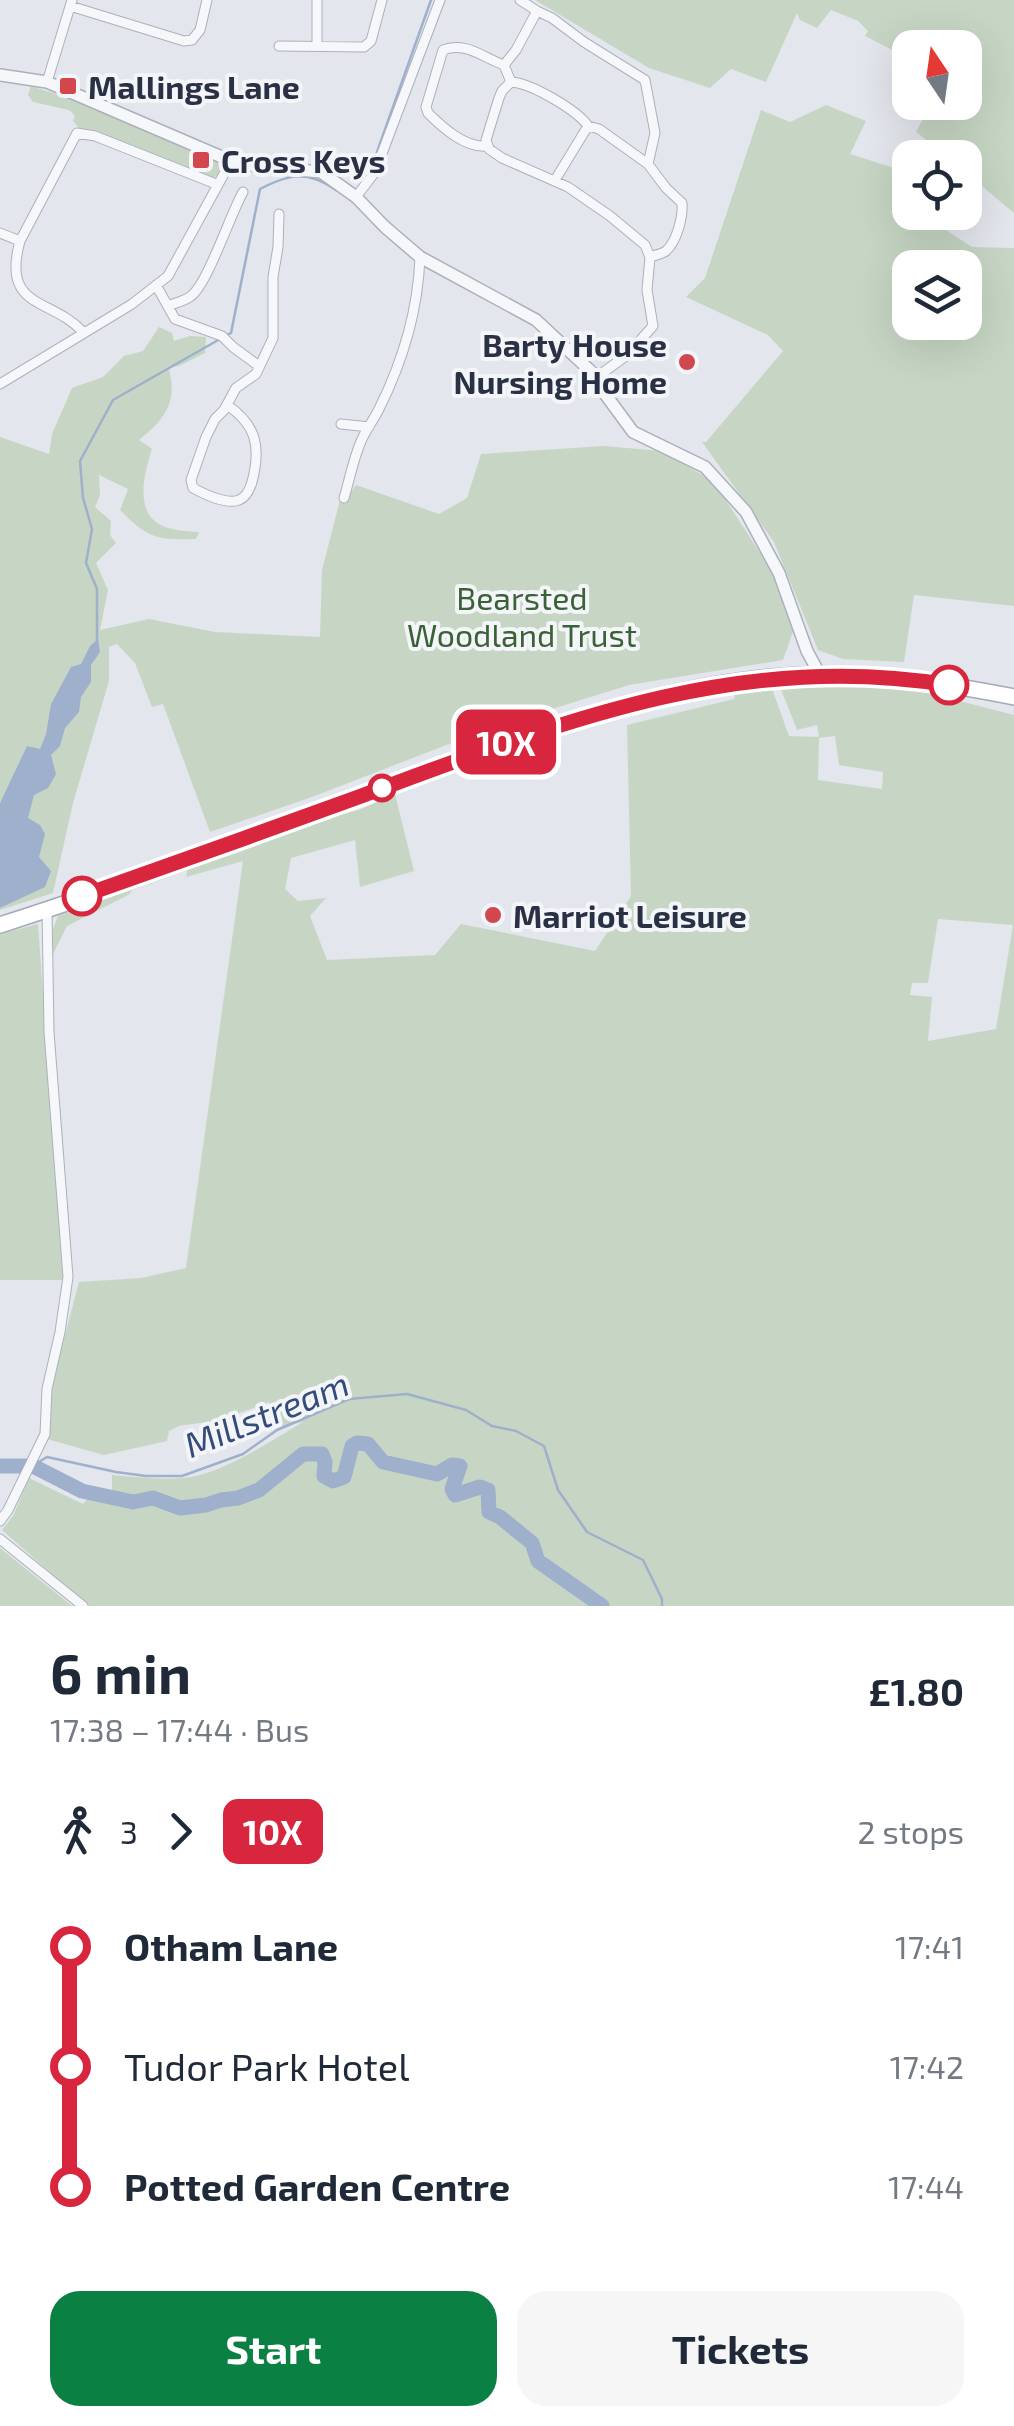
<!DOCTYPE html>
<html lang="en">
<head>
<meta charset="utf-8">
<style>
	:root { --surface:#fff; --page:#f6f6f7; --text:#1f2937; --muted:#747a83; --accent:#0b8043 }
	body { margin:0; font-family:"Exo 2",sans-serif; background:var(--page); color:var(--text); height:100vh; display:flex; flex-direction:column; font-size:38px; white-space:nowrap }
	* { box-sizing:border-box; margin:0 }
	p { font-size:32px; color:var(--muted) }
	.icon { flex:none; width:55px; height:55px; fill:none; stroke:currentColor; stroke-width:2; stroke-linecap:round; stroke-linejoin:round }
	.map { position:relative; height:1606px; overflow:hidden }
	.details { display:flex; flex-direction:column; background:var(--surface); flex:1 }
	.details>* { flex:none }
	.badge { padding:0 20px; border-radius:15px; font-size:35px; line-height:65px }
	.needle { width:65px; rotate:347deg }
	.buttons { position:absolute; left:892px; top:30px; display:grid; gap:20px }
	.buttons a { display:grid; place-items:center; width:90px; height:90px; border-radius:20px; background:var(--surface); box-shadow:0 10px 40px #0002; font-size:50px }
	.map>.badge { position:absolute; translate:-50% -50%; box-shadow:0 0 0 5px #fff }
	.legs { display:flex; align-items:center; gap:15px; height:110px; padding:0 50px; font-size:32px }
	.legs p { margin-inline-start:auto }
	.head { display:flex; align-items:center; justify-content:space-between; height:170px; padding:0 50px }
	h1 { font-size:55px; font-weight:700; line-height:75px }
	.cta { display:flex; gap:20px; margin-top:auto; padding:20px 50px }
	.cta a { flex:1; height:115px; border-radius:30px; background:var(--accent); color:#fff; font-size:40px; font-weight:700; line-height:115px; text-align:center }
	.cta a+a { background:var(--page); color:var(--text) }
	ul { padding:0 50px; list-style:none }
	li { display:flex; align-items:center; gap:35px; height:120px; font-size:38px }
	li i { display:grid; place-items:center; width:15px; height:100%; margin:0 12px; background:currentColor }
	li i::after { content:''; width:25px; height:25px; margin:-12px; border:8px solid; border-radius:50%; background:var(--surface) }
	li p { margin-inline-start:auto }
	li:first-child i { background:linear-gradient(#0000 50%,currentColor 0) }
	li:last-child i { background:linear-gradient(currentColor 50%,#0000 0) }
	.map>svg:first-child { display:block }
	.green { fill:#c7d6c4; fill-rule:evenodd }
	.water { fill:#9eb0cc }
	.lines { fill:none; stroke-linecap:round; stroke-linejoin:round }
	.stream { stroke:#9eb0cc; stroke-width:2.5 }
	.river { stroke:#9eb0cc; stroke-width:15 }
	.minor-casing { stroke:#acb0ba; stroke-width:11 }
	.tertiary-casing { stroke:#acb0ba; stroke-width:14 }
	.primary-casing { stroke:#a2a9b8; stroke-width:18 }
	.minor { stroke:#f6f7fa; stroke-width:9 }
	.tertiary { stroke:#f6f7fa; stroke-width:11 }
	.primary { stroke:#fff; stroke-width:15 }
	.line-1-casing { stroke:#fff; stroke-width:22 }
	.line-1 { stroke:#d7263d; stroke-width:15 }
	.poi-dot { fill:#d2464e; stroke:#f3f5f9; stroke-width:4 }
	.stop-1-dot { fill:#fff; stroke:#d7263d; stroke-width:5 }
	.labels { text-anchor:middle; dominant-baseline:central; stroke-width:8; stroke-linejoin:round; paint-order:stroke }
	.poi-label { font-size:32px; font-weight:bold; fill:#2a3145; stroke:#f3f5f9; text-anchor:start }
	.park-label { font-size:32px; fill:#3b6137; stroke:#f3f5f9 }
	.water-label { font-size:35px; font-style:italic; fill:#334c7a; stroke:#f3f5f9 }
</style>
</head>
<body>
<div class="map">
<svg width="1014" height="1606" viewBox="0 0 1014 1606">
	<rect width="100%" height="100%" fill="#e3e6ec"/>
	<path class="green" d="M535,0H1014V213L965,172V158L948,157L916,132L931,103L965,102V48H910V59L865,36L868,31L858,21L831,10L817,28L800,20L797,13L766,82L731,69L710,88L649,68Z
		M31,86L74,100L216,161L220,163L222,170L213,179L81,130L73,121L75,116L69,110L33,102L28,95Z
		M826,105L866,121L850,154L910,173V212L920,213L972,247L1014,248V606L914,595L904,662L843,659L818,650L774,542L702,442H706L783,351L768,335L686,297L705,278L761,110L790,122ZM910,268H965V322H910Z
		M159,327L172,333L174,341L190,336L206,337L205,353L179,366L168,367C179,401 165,419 139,440L152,449C145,471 134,509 159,524C170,531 186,531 199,532L196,539C156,540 149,539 120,510L128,489L99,475L100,495L95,507L111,521L110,535L116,543L96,563L108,590L100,630L149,619L215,632L320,637L322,570L341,496L347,498L356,485L439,514L467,498L481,454L604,446L662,451L714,482L777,579L795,626L783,660L629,685L485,730L312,797L210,832L163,704L152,707L135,663L117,644L109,647V681L73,803L53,893L0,910V437L49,454L52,434L72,388L103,377L124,356L143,351Z
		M770,683L789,736L819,737L817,725L797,730L781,689L819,684L921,691L1014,715V1606H88L2,1530L13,1516L29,1478L83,1504L90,1495L112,1501V1475C137,1477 166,1481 191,1477C227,1471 272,1440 303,1422L274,1428L269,1402L221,1420L179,1426L169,1431L167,1441L104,1455L47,1439L50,1392L79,1282L141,1278L186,1268L243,861L186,877L188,868L305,823L359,810L395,794L414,871L360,887L355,840L291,858L285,889L298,901L326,898L310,916L327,960L435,955L461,924L595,951L631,896L627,725L734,699L735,694ZM835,736L839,765L883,772L882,789L818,780L819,738ZM938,919L1013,925L996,1029L928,1041L932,997L910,995L912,983H928Z
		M133,887L130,894L67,926L51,958L53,929L58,916Z
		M38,924L63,1280H0V934Z
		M0,1548L72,1606H0Z"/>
	<path class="water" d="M98,639L100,652L91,665V682L81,697L79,712L65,728L60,746L51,755L56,774L48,788L34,795L28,818L40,825L45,834L39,857L51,871L45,887L0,908V803L27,746L40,749L46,734L51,704L71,667L81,664L90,646Z"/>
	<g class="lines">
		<path class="stream" d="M371,169L431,0
			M227,335L231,333L260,189C289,174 307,170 336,190
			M97,641V589L86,563L92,529L83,498L80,461L113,400L220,339
			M34,1465L47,1457L116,1472L146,1476H182L243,1454L277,1430L349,1399L407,1394L466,1410L492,1426L516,1431L544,1446L558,1490L587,1532L643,1560L662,1599V1606"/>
		<path class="river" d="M0,1466H33L82,1491L133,1502L153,1498L180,1508L206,1505L221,1500L238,1498L259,1490L303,1454H322L325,1462L324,1476L333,1481L344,1477L352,1446L357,1443L368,1444L383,1462L437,1474L452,1465L460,1466L452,1489L455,1495L480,1487L488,1490L489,1512L500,1517L532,1543L538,1561L602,1606"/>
		<g class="minor-casing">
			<path id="minor" d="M317,0V46
				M70,6L184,41L192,40L200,30L207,0
				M537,11L552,18L584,42L645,80L655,133L648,164
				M279,46L364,47L371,41L382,0
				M504,65L516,50L537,11L520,0
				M47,82L72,0
				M588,126L599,129L648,164L666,188L682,203C683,217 677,241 666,251C662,254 655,255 650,257
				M487,146C465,148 443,128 428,113L426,107L443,50C465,41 484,58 504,65L511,82
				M555,180L588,126C577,110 531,83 511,82L502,91L499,98L486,140L489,149L502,158L568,187L610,216L645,245L650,257L647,290L653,326L627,355L597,377
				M356,197L375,172L440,0
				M0,233L20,241
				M156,285L175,319L222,336L233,347L259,366
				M168,306C175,303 185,301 191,296C208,283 230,215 243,192
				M83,332C51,297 1,310 20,241L77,133L95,136L216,184
				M0,384L132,304L168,276L231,161
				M227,405C257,425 261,448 252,482C250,489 247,497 239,500C227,505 204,494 193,488L191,480L206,437L215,419L224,410L236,388L256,374L273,338V277L278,247L279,214
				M341,424L369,427
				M344,498C350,478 354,455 363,437C368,427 374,419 379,409C403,361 418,311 420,257
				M0,1521L8,1510L45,1434L47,1389L60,1332L68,1277L49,1032L47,909
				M0,1539L83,1606"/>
		</g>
		<g class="tertiary-casing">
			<path id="tertiary" d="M0,75L47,82L231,161L261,167L321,172L356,197L385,227L420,257L536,320L597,377V383L633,432L705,467L746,512L779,573L807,651L820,675"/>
		</g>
		<g class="primary-casing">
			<path id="primary" d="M0,925C125,885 249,838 372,792C500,743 636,690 773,677C854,670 934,681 1014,697"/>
		</g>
		<use href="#minor" class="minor"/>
		<use href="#tertiary" class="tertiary"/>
		<use href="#primary" class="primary"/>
	</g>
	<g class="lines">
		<g class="line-1-casing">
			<path id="line-1" d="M82,896C172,864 263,832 353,799C551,726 734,650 949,685"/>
		</g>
		<use href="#line-1" class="line-1"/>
	</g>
	<g class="poi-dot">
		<rect x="58" y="76" width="20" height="20" rx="5"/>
		<rect x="191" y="150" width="20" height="20" rx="5"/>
		<circle cx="687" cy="362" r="10"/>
		<circle cx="493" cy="915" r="10"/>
	</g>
	<g class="stop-1-dot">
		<circle cx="949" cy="685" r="18"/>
		<circle cx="382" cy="788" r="12"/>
		<circle cx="82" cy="896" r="18"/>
	</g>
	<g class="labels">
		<g class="poi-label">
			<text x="88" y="86">Mallings Lane</text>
			<text x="221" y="160">Cross Keys</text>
			<text x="667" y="344" text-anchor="end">Barty House<tspan x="667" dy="37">Nursing Home</tspan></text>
			<text x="513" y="915">Marriot Leisure</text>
		</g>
		<g class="park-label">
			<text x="522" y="597">Bearsted<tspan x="522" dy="37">Woodland Trust</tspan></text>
		</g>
		<g class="water-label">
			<text transform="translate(266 1413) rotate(-22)">Millstream</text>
		</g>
	</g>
</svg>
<div class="buttons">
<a><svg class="needle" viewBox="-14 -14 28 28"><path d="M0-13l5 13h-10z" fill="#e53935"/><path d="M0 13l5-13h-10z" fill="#747a83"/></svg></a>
<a><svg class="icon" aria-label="locate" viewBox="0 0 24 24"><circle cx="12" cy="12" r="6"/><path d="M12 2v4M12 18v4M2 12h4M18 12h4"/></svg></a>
<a><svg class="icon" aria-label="layers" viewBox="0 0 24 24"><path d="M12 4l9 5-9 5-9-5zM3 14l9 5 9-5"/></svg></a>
</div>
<b class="badge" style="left:506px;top:742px;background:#d7263d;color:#fff">10X</b>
</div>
<section class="details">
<div class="head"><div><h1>6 min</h1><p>17:38 – 17:44 · Bus</p></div><b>£1.80</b></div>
<div class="legs"><svg class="icon" aria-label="walk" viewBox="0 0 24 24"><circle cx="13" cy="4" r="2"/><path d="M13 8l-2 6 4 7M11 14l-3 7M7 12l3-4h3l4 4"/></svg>3<svg class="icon" aria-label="forward" viewBox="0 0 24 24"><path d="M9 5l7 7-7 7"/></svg><b class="badge" style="background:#d7263d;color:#fff">10X</b><p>2 stops</p></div>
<ul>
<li><i style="color:#d7263d"></i><b>Otham Lane</b><p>17:41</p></li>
<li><i style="color:#d7263d"></i><span>Tudor Park Hotel</span><p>17:42</p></li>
<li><i style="color:#d7263d"></i><b>Potted Garden Centre</b><p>17:44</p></li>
</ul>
<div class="cta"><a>Start</a><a>Tickets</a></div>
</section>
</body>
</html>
